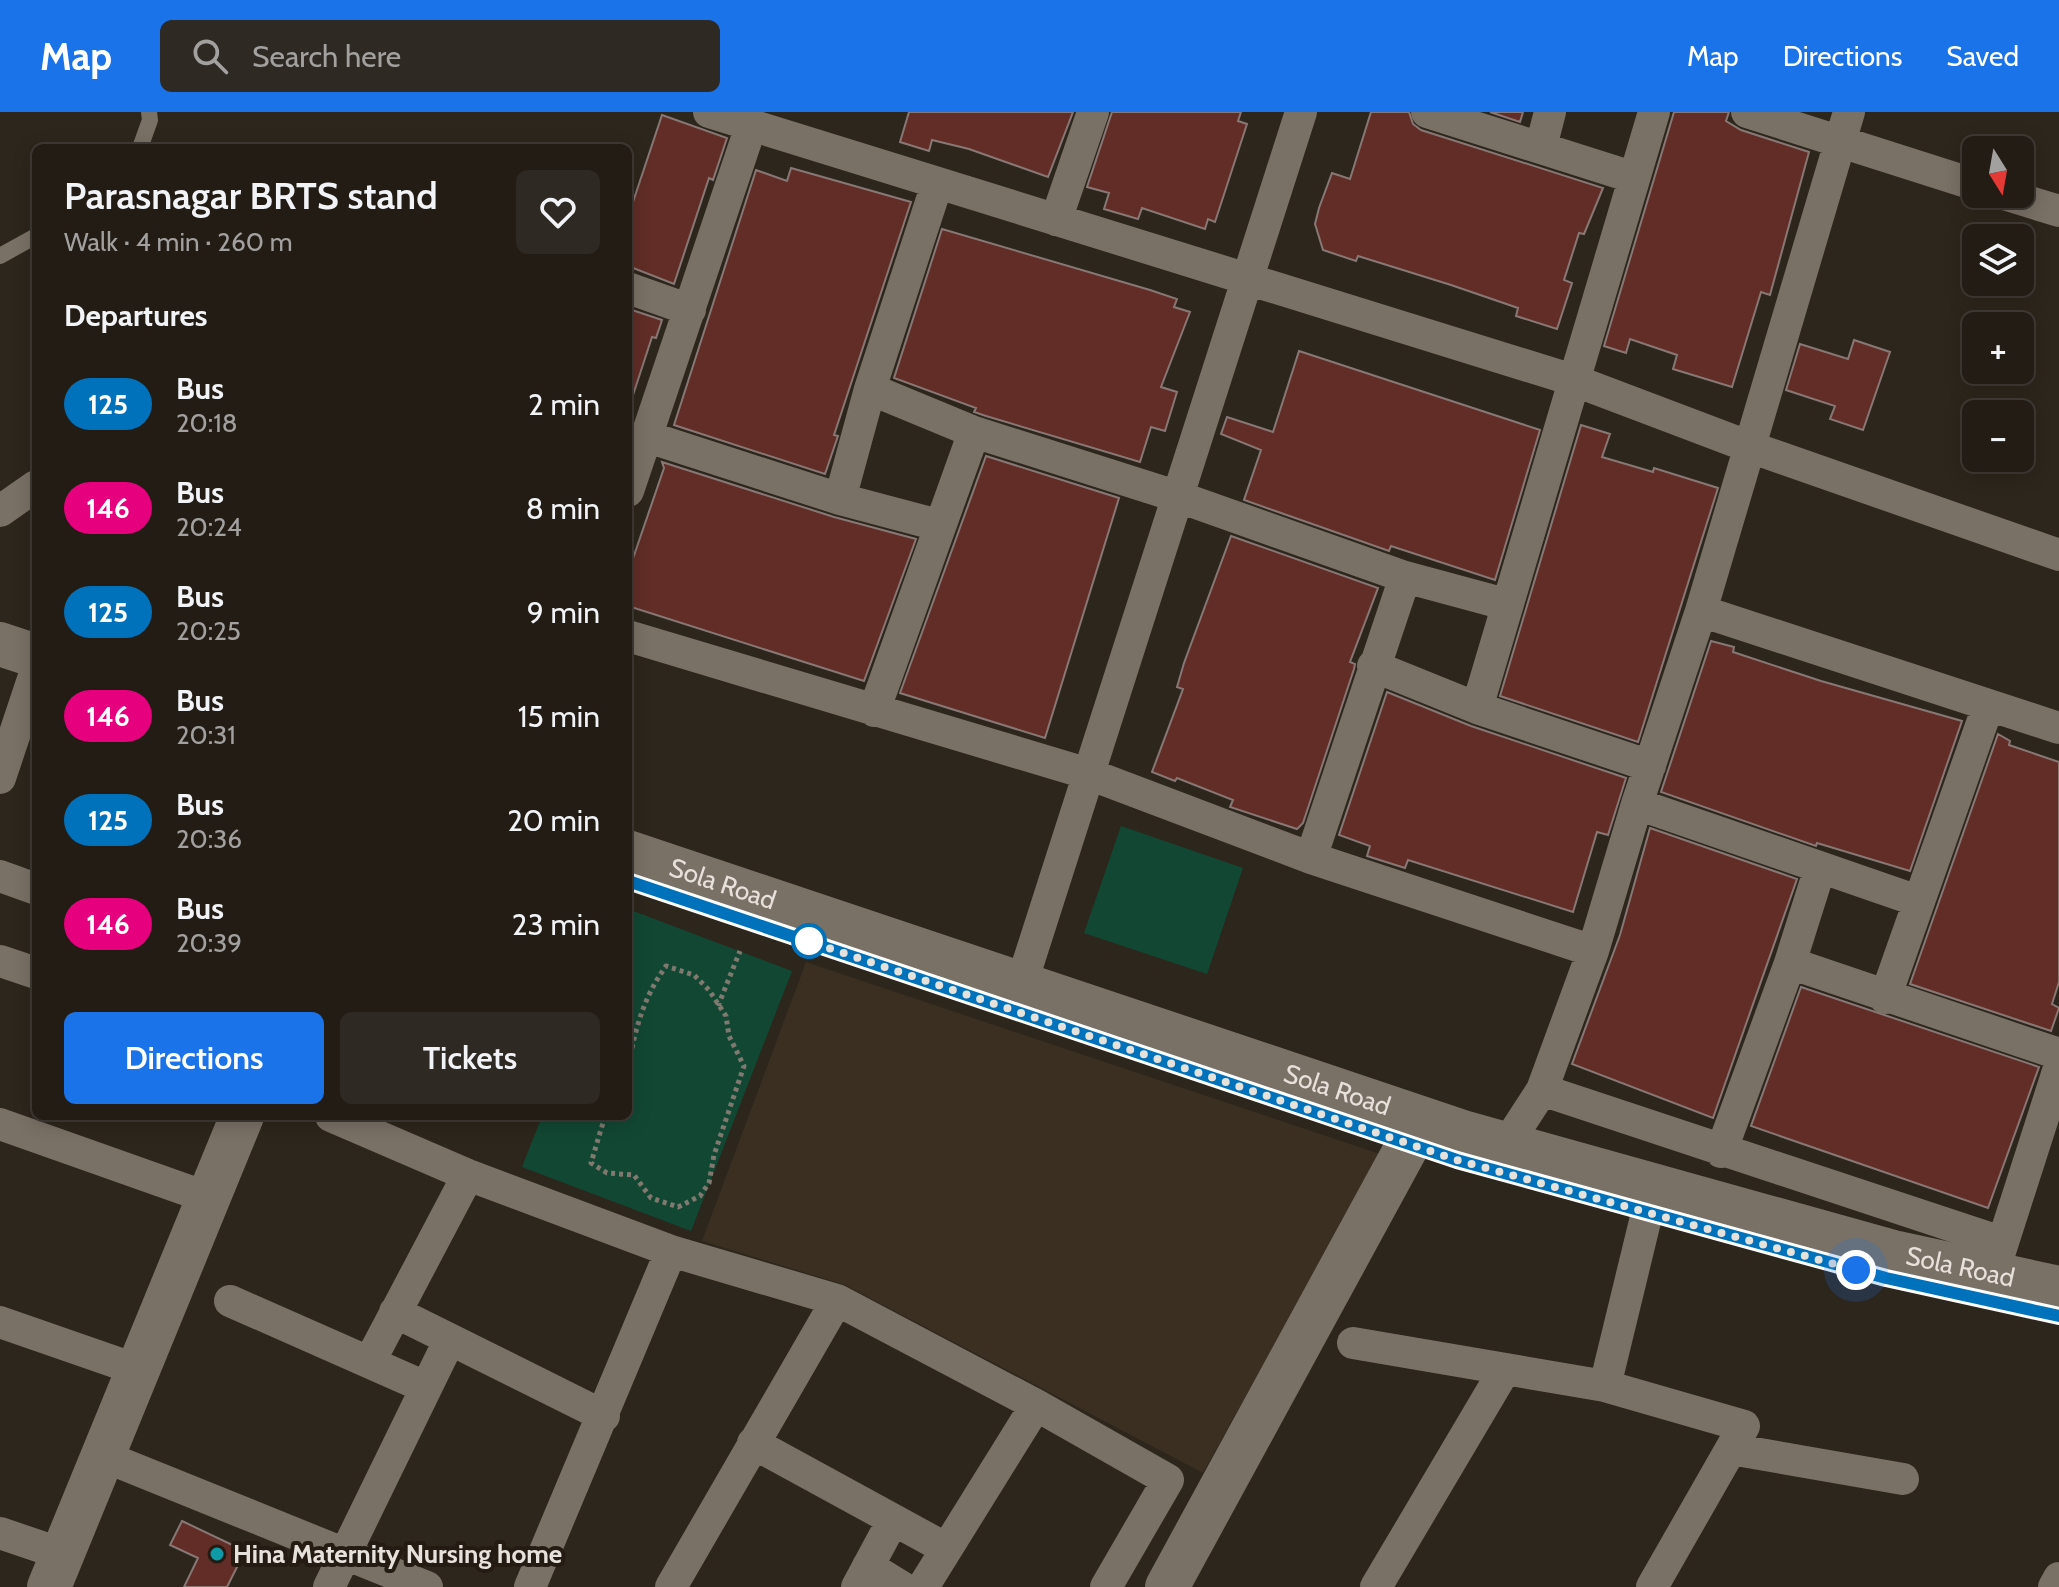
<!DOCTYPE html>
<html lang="en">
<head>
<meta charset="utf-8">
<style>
	:root { --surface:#221c15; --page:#2e2922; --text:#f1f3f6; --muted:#a2a1a0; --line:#3f3a34; --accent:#1a73e8 }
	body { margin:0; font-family:Cabin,sans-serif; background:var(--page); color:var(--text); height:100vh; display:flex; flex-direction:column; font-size:30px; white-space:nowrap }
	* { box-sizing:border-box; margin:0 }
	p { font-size:26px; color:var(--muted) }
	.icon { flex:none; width:44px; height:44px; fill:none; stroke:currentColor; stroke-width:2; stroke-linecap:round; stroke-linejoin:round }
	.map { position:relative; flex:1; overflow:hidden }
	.details { position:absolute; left:32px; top:32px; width:600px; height:976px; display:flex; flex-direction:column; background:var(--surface); border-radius:12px; box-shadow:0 4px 20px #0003,0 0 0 2px var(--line) }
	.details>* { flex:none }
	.badge { padding:0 16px; border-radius:26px; font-size:28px; line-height:52px }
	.needle { width:52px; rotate:169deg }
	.tools { position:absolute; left:1962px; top:24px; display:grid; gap:16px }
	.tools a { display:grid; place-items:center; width:72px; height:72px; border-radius:12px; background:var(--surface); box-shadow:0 4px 20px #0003,0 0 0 2px var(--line); font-size:40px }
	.you { position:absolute; width:40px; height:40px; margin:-20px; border:6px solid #fff; border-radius:50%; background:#1a73e8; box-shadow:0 0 0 12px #1a73e833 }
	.map>.badge { position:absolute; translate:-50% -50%; box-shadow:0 0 0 4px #fff }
	h2 { padding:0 32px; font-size:30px; line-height:72px }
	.round { display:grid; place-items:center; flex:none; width:84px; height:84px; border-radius:12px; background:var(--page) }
	.head { display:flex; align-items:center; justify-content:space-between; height:136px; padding:0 32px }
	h1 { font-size:38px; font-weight:600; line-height:60px }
	.cta { display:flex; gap:16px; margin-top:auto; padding:16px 32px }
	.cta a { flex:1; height:92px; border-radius:12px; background:var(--accent); color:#fff; font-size:32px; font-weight:600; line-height:92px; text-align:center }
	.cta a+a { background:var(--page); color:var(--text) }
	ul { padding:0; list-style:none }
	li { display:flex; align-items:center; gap:24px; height:104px; padding:0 32px }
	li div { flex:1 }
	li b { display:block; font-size:30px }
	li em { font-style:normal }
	li .badge { min-width:88px; font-weight:700; text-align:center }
	header { display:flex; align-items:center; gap:48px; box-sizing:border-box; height:112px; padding:0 40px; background:var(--accent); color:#fff }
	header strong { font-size:38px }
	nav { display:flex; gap:44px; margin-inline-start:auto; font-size:28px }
	.search { width:560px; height:72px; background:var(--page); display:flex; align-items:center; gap:20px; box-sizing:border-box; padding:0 28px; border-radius:12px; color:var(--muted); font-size:30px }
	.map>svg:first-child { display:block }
	.built { fill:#3a2f20 }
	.green { fill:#124833 }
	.building { fill:#612d26; stroke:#887875; stroke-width:2 }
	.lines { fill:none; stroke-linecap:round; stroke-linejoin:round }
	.path { stroke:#7f7970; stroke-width:5; stroke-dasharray:4 4; stroke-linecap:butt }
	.lane { stroke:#7a7166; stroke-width:16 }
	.street { stroke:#7a7166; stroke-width:32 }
	.secondary { stroke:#7a7166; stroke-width:44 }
	.line-casing { stroke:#fff; stroke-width:18 }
	.line { stroke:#0072bc; stroke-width:12 }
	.walk { stroke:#e6e1db; stroke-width:8; stroke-dasharray:0 14.4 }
	.stop-dot { fill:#fff; stroke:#0072bc; stroke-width:4 }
	.culture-dot { fill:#0f9aa8; stroke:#241c13; stroke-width:3 }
	.labels { text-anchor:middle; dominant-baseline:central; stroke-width:8; stroke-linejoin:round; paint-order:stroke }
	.street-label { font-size:26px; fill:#e6e1db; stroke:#241c13 }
	.poi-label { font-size:26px; font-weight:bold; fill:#e6e1db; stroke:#241c13; text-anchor:start }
</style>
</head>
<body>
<header>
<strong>Map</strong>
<div class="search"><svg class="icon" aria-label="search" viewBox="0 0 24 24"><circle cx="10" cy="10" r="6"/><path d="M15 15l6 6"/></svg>Search here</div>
<nav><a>Map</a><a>Directions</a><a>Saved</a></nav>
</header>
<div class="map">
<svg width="2059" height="1475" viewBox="0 0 2059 1475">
	<rect width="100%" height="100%" fill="#2d261c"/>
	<path class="built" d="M806,850L1380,1042L1203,1361L845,1173L702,1129Z"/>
	<path class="green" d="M1121,714L1243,756L1207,862L1084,821Z
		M628,797L792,859L691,1119L522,1055L542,1004H628Z"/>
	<path class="building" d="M909,0H1073L1048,65L969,37L932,28L929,39L900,30Z
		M1112,0H1241L1238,9L1247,12L1215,110L1208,107L1205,117L1142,96L1138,107L1104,97L1109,81L1087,75Z
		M1371,0H1409L1413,12L1421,18L1603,76L1584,122L1579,121L1564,168L1572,171L1557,217L1516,204L1518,196L1451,173L1358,144L1356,149L1323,138L1315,112L1319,96L1332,61L1350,67Z
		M1490,0H1523L1520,10Z
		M1674,0H1729L1726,9L1741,18L1809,40L1770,183L1761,180L1732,275L1673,257L1677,243L1630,227L1626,241L1604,234Z
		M662,3L727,26L713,68L709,66L674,172L628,154V105Z
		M791,56L911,90L834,323L838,324L825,362L674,313L756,58L787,69Z
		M942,117L1150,178L1177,187L1174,195L1190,200L1161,275L1177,280L1165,319L1151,315L1140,350L986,304L974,300L976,296L894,266Z
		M632,198L662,208L656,226L652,225L633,283L628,282V209Z
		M1854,228L1890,240L1863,318L1830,307L1835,294L1786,278L1800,232L1848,247Z
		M1299,239L1540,318L1495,468L1391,434L1389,439L1244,388L1261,338L1221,322L1227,305L1273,320Z
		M1581,313L1610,322L1602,345L1653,360L1654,356L1718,376L1638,630L1500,584Z
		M986,344L1119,386L1045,626L900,581Z
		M662,350L834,405L916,427L864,569L628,494V461L664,356Z
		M1231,424L1378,476L1350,550L1355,552L1354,557L1303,711L1297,717L1230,695L1233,688L1177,666L1175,669L1152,660L1183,577L1177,575L1184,551Z
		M1711,529L1734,535L1733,540L1821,569L1962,609L1910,759L1817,731L1816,734L1661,680Z
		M1387,580L1471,614L1626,666L1608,723L1597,720L1573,800L1408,748L1405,756L1367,744L1370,734L1339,723Z
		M1998,622L2010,629L2009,633L2059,650V870L2052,892L2059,896L2051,919L1910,872Z
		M1650,716L1797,767L1713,1006L1572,952L1620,823Z
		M735,802L872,848L862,853L725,808Z
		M1801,875L2039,955L1988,1096L1751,1014Z
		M182,1409L245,1439L227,1475H184L198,1446L170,1433Z"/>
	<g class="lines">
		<path class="path" d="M718,894L740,839
			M605,1004L591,1051L607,1061L634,1063L651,1086L678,1095L700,1084L709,1071L714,1043L744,954L729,924L726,904L709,878L694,863L666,854C643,886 635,918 628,956"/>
		<path class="lane" d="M140,36L150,8L149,0
			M0,144L36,124"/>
		<path class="street" d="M709,0L1573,268L1750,335L2059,443
			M1427,0L1632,65
			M1747,0L1976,73
			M1541,35L1550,0
			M2004,82L2059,99
			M1056,108L1093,0
			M628,176L690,198
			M870,277L974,320L1179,385L1405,465L1505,492
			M648,325L840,387L938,413
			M628,379L751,14
			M840,387L870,277L937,72
			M0,399L36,374
			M1701,499L2059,616
			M628,524L1089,662L1311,746L1593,839
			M1373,554L1477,596L1650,654
			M1477,596L1654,0
			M874,599L974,320
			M0,666L33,567
			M1637,692L1918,789
			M1311,746L1405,465
			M0,764L36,777
			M0,849L36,861
			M1790,851L2059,942
			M1022,870L1301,0
			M1885,886L1988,594
			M1542,978L1989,1126
			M331,1004L468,1063L671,1139
			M0,1012L209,1086
			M1507,1032L1542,978L1593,839L1637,692L1701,499L1849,0
			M1721,1040L1790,851L1820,756
			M1995,1155L2059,956
			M837,1188L1036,1293
			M230,1189L425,1275
			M395,1200L604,1304
			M0,1210L138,1258
			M1353,1231L1605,1274L1744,1314L1652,1475
			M370,1249L468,1063
			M1605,1274L1647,1101
			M753,1331L945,1436
			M1731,1337L1903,1367
			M103,1344L427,1475
			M0,1421L62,1442
			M868,1454L902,1475
			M329,1475L449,1229
			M530,1475L671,1139L837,1188L671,1475
			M857,1475L893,1408
			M923,1475L1036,1293L1168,1368L1106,1475
			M1376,1475L1505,1257
			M2054,1475L2059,1466"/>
		<g class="secondary">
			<path d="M0,532L36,544"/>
			<path id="s1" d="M628,740L1466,1021L1893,1140L2059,1176"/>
			<path d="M49,1475L242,1004"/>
			<path d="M1167,1475L1422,1007"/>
		</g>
	</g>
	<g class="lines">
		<g class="line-casing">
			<path id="line" d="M628,769L1457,1048L1886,1166L2059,1204"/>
		</g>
		<use href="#line" class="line"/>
		<path class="walk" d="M809,829L799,826L1457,1048L1856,1158"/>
	</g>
	<circle class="stop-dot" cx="809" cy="829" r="16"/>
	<circle class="culture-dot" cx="217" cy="1442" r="8"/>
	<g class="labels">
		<g class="street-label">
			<text stroke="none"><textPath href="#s1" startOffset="100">Sola Road</textPath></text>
			<text stroke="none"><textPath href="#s1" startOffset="748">Sola Road</textPath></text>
			<text stroke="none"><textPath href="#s1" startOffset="1396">Sola Road</textPath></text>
		</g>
		<g class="poi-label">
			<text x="233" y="1442">Hina Maternity Nursing home</text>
		</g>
	</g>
</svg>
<div class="tools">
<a><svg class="needle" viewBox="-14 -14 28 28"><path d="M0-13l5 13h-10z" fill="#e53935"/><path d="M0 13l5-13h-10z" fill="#a2a1a0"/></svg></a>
<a><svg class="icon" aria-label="layers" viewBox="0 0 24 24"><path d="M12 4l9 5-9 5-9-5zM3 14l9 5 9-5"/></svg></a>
<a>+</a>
<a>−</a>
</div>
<div class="you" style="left:1856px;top:1158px"></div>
<section class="details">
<div class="head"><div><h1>Parasnagar BRTS stand</h1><p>Walk · 4 min · 260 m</p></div><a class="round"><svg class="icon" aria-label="heart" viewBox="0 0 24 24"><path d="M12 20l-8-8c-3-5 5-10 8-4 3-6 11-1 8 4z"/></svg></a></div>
<h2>Departures</h2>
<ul>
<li><span class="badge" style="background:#0072bc;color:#fff">125</span><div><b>Bus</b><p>20:18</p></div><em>2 min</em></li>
<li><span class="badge" style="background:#e6007e;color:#fff">146</span><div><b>Bus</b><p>20:24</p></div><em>8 min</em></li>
<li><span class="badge" style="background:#0072bc;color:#fff">125</span><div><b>Bus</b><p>20:25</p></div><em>9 min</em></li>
<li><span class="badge" style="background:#e6007e;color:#fff">146</span><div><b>Bus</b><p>20:31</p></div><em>15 min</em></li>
<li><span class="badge" style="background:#0072bc;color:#fff">125</span><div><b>Bus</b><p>20:36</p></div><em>20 min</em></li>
<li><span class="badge" style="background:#e6007e;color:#fff">146</span><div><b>Bus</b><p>20:39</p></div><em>23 min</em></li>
</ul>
<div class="cta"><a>Directions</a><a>Tickets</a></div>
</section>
</div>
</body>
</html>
